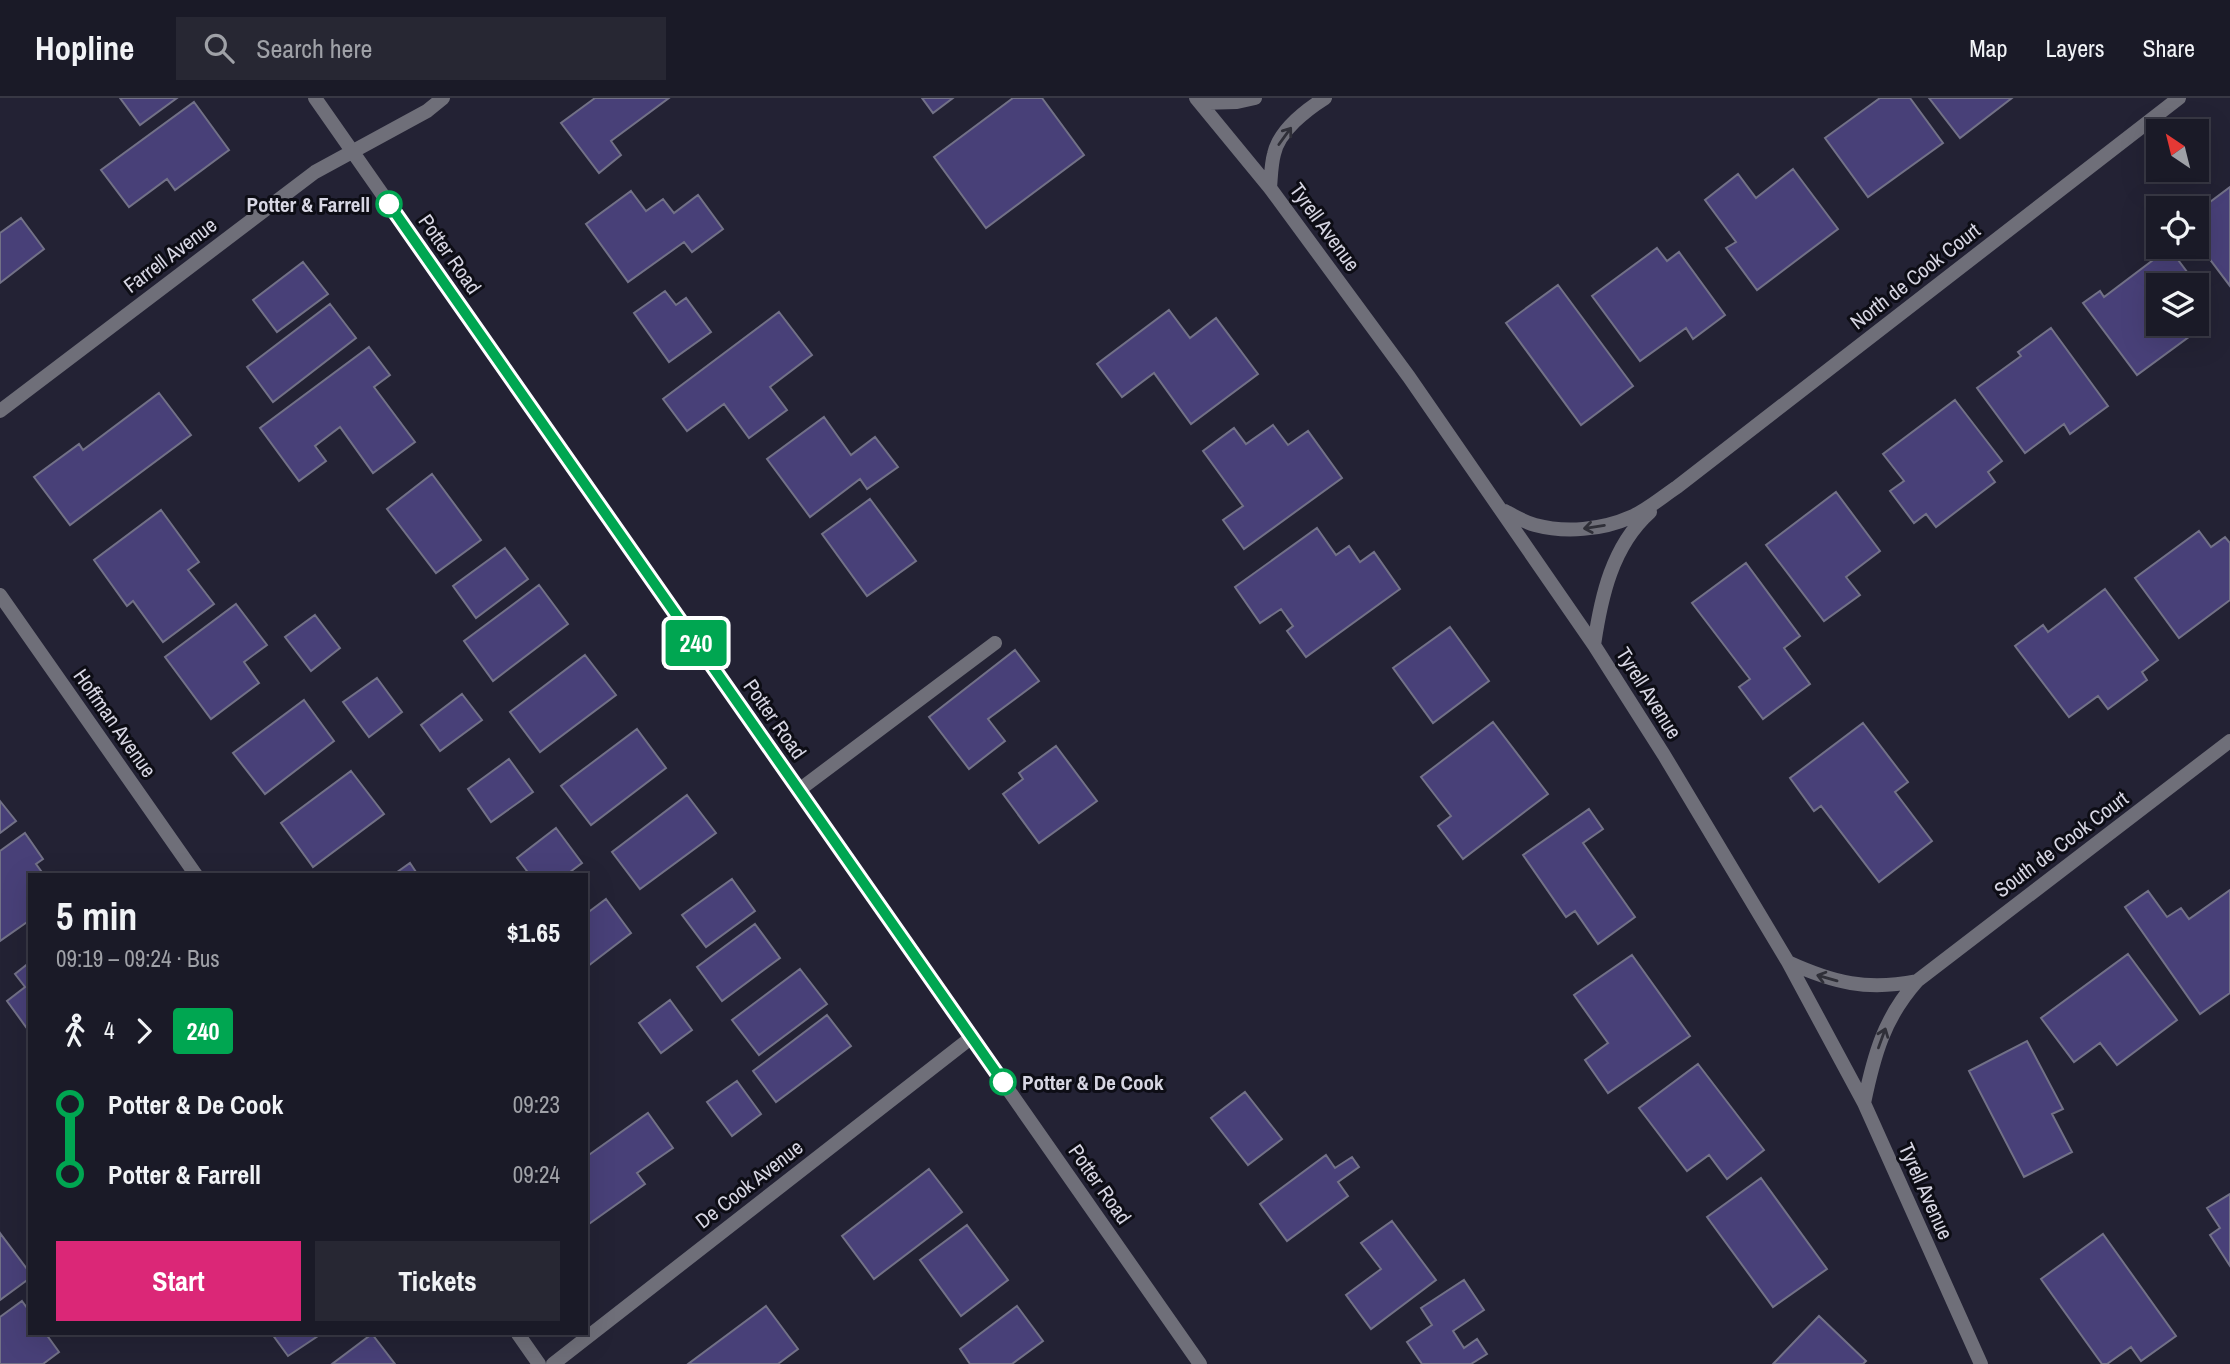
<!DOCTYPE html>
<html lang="en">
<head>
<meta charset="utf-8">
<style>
	:root { --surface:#1a1a27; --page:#272733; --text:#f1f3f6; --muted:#9fa1a7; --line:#383844; --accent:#db2777 }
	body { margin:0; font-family:"Archivo Narrow",sans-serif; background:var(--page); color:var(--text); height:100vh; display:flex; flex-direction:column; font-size:26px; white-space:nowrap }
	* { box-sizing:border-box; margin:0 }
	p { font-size:23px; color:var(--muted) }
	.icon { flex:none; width:38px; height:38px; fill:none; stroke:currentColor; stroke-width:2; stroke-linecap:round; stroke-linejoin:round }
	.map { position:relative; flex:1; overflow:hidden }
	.details { position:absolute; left:28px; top:775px; width:560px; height:462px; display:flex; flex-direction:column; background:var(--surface); border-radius:0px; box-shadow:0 7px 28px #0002,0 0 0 2px var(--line) }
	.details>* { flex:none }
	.badge { padding:0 14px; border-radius:5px; font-size:24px; line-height:46px }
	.needle { width:46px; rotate:325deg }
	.controls { position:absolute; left:2146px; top:21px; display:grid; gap:14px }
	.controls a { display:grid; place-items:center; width:63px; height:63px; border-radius:0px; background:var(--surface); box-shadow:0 7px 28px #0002,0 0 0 2px var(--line); font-size:35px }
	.map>.badge { position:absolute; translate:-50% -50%; box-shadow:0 0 0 4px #fff }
	.legs { display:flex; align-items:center; gap:10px; height:77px; padding:0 28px; font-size:23px }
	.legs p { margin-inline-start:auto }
	.headline { display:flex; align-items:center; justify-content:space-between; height:119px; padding:0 28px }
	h1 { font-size:38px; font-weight:700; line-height:52px }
	.cta { display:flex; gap:14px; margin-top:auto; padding:14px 28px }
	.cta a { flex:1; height:80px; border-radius:0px; background:var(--accent); color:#fff; font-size:28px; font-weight:700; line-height:80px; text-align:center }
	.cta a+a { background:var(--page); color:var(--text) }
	ul { padding:0 28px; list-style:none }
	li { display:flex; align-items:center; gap:24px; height:70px; font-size:26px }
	li i { display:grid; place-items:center; width:10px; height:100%; margin:0 9px; background:currentColor }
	li i::after { content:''; width:18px; height:18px; margin:-9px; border:5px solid; border-radius:50%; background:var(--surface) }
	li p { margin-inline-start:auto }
	li:first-child i { background:linear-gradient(#0000 50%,currentColor 0) }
	li:last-child i { background:linear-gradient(currentColor 50%,#0000 0) }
	header { display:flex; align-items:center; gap:42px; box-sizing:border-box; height:98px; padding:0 35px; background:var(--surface); border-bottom:2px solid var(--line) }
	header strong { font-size:33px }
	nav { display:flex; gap:38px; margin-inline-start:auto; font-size:24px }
	.search { width:490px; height:63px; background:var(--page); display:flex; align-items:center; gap:18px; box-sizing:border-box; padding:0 24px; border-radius:0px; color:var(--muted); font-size:26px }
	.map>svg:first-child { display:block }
	.building { fill:#484078; stroke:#727187; stroke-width:2 }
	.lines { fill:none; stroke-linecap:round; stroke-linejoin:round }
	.lane { stroke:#6f6f79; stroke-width:14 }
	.street { stroke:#6f6f79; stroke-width:14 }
	.oneway { stroke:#2f2f38 }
	.line-1-casing { stroke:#fff; stroke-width:16 }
	.line-1 { stroke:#00a651; stroke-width:10 }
	.stop-1-dot { fill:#fff; stroke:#00a651; stroke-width:3.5 }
	.labels { text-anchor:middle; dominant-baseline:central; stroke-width:6; stroke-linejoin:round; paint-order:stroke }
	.stop-label { font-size:21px; font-weight:bold; fill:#d7d6e3; stroke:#0d0d15; text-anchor:end }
	.street-label { font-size:21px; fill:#d7d6e3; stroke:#0d0d15 }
</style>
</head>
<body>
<header>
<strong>Hopline</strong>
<div class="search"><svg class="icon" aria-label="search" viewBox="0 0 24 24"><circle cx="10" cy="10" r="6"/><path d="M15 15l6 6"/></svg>Search here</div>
<nav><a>Map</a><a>Layers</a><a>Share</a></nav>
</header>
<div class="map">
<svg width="2230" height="1266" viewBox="0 0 2230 1266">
	<rect width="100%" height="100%" fill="#232234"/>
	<path class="building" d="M120,0H177L140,27Z
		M595,0H669L611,43L621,57L599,75L561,25Z
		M922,0H953L933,15Z
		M1013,0H1042L1084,57L986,130L934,59Z
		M1880,0H1910L1943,45L1868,99L1825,40Z
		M1929,0H2012L1960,40Z
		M194,4L229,52L175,92L167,81L129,109L101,72Z
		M1793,71L1838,131L1757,192L1726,150L1736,144L1705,102L1738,76L1756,100Z
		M2230,89V188L2196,143V126L2204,121L2198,113Z
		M631,93L646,113L663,101L674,115L698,97L723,131L692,154L684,144L628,184L586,126Z
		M21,120L44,151L0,185V135Z
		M1657,150L1667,163L1679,154L1725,217L1693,241L1686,230L1640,263L1592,198Z
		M2169,150L2203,195L2196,200V187H2158V226L2196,224L2201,230L2137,277L2083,205L2100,193L2104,199Z
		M303,164L328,196L277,234L253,202Z
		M1558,187L1633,288L1581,327L1506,225Z
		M665,193L676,207L686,200L711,234L669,264L634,215Z
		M330,206L356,240L273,304L247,269Z
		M1169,212L1190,240L1216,220L1258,276L1191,326L1154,275L1122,299L1097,266Z
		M779,214L812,257L770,289L787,312L749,340L724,306L687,333L663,301Z
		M2051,230L2108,308L2070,336L2064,326L2025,355L1977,290L2021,258L2018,254Z
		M369,249L390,277L374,289L415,344L373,375L340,329L315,348L326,363L299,383L260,330Z
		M159,295L191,337L70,427L34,379L79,346L83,352Z
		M1955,302L2002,363L1988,374L1995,384L1936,429L1926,416L1914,425L1890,393L1904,383L1883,356Z
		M824,319L851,357L875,339L898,369L867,391L860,381L810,419L767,361Z
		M1273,327L1288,347L1308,333L1342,380L1244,451L1223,422L1243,408L1203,353L1234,330L1246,346Z
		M432,376L481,442L436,475L387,411Z
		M1836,394L1880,453L1846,479L1860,497L1824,523L1766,447Z
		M870,401L916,463L867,498L822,436Z
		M161,412L199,464L188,472L214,506L163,544L133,503L127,508L94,462Z
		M1317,430L1336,457L1349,448L1360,464L1374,454L1400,491L1306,559L1287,533L1293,528L1281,511L1260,525L1235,489Z
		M2199,433L2211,449L2225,439L2230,445V502L2179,540L2135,480Z
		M505,450L528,481L476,520L453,488Z
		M1746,465L1800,538L1784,550L1810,586L1763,621L1739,589L1750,581L1692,505Z
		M539,487L568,526L493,583L464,543Z
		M2105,491L2158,562L2142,574L2147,582L2108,611L2098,598L2069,619L2015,548L2043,527L2048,534Z
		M236,506L267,547L244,564L259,585L211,621L165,559Z
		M315,517L340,550L311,573L285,539Z
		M1450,529L1489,583L1433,625L1393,570Z
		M1015,552L1039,583L988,621L1005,643L969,671L929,619Z
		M585,557L616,597L540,654L510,614Z
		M377,580L402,614L369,639L343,604Z
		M462,596L482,622L440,653L421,627Z
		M304,602L334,643L265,696L233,655Z
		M1493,624L1548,696L1463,761L1438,728L1451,718L1421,679Z
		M1863,625L1908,684L1895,694L1932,743L1879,784L1821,708L1814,713L1790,680Z
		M637,631L666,670L591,727L561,688Z
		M1056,648L1097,703L1039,745L1003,696L1023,681L1019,675Z
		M509,661L533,694L491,724L468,691Z
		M351,673L384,716L313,769L281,725Z
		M687,697L716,735L640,791L612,754Z
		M0,703L16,723L0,735Z
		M1589,711L1603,731L1583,745L1635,819L1598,846L1575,813L1566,819L1523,757Z
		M556,730L582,765L566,777H530L517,760Z
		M25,735L43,761L36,766L44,777H30V822L0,843V753Z
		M410,765L418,777H393Z
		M732,781L755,813L706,849L682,817Z
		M2230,792V895L2200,916L2125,809L2148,793L2167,819L2181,810L2189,821Z
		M606,801L631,835L588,868L586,816Z
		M755,826L780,860L722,903L697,869Z
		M2128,856L2177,922L2117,967L2100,945L2074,964L2041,920Z
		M1632,857L1690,938L1608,995L1585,962L1608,945L1574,897Z
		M30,864V926L26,929L7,903L25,889L15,876Z
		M800,871L827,906L759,957L732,922Z
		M670,902L692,932L661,955L639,925Z
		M827,917L851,948L776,1004L753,973Z
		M2027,943L2063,1011L2052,1016L2072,1054L2024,1079L1969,973Z
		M1698,966L1764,1052L1727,1081L1709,1057L1687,1073L1639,1010Z
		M737,983L761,1016L732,1038L707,1004Z
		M1245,994L1282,1041L1248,1067L1211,1020Z
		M648,1015L673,1050L637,1075L645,1086L586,1128V1059Z
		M1326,1057L1335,1070L1352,1059L1359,1069L1338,1084L1348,1098L1287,1143L1260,1106Z
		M929,1071L962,1114L874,1181L842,1138Z
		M1761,1080L1827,1171L1773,1209L1707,1119Z
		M2230,1096V1168L2210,1137L2220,1130L2207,1110Z
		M1392,1123L1436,1182L1371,1231L1346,1197L1381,1171L1361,1145Z
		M967,1127L1008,1182L961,1218L920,1162Z
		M0,1135L30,1175V1180L0,1202Z
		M2103,1136L2176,1238L2141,1263L2131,1249L2107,1266H2102L2041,1181Z
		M1464,1182L1484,1212L1453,1233L1464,1250L1477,1241L1487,1256L1471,1266H1422L1407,1244L1432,1227L1421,1210Z
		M22,1203L30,1214V1236H46L59,1254L43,1266H0V1219Z
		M766,1208L798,1251L778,1266H688Z
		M1017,1208L1043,1243L1012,1266H970L960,1251Z
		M1819,1218L1866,1263L1863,1266H1773Z
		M272,1236H321L288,1258Z
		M372,1236L395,1266H332Z"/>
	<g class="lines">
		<path class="lane" d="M799,692L995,545"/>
		<path class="street" d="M315,0L1200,1266
			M1196,0L1270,90L1409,279L1594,547L1664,657L1788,864L1864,1005L1981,1266
			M1200,5L1237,4L1255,0
			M1270,90C1271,79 1271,67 1274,56C1279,33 1306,12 1325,0
			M0,313L315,74L427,13L443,0
			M1505,413C1514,418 1524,424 1535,427C1565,435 1602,432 1631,419C1647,412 1662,399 1677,389L2179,0
			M0,497L196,777
			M1594,547C1601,499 1612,448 1650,414
			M1788,864C1834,885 1867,893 1917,883
			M1864,1005C1874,957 1884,920 1917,883L2230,643
			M518,1236L539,1266
			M553,1266L972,939"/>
	</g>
	<defs><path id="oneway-shaft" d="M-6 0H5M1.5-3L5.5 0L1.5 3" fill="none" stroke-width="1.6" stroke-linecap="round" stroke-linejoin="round" transform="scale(1.75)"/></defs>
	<g class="oneway">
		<use href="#oneway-shaft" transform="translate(1285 38) rotate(-54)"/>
		<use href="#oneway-shaft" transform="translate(1594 429) rotate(171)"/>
		<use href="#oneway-shaft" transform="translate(1827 880) rotate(-164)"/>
		<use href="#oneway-shaft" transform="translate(1882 940) rotate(-70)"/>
	</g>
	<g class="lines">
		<g class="line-1-casing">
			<path id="line-1" d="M389,106L1003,984"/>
		</g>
		<use href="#line-1" class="line-1"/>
	</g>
	<g class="stop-1-dot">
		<circle cx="389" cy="106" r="12"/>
		<circle cx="1003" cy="984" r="12"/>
	</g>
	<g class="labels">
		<g class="stop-label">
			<text x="370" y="106">Potter &amp; Farrell</text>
			<text x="1022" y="984" text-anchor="start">Potter &amp; De Cook</text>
		</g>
		<g class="street-label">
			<text transform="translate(1325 129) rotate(54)">Tyrell Avenue</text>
			<text transform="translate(450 156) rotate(55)">Potter Road</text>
			<text transform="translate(170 157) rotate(-37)">Farrell Avenue</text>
			<text transform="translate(1915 178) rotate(-38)">North de Cook Court</text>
			<text transform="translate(1649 595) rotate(58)">Tyrell Avenue</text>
			<text transform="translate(775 621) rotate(55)">Potter Road</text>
			<text transform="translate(115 625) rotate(55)">Hoffman Avenue</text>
			<text transform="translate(2061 746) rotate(-37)">South de Cook Court</text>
			<text transform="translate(749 1086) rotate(-38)">De Cook Avenue</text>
			<text transform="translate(1100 1086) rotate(55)">Potter Road</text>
			<text transform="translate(1926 1093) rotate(66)">Tyrell Avenue</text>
		</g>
	</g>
</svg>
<div class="controls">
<a><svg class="needle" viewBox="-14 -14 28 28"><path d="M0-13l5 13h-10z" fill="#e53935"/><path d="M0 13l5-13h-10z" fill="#9fa1a7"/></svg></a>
<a><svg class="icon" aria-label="locate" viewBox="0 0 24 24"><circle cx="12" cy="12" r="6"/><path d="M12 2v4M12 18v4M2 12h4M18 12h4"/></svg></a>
<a><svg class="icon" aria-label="layers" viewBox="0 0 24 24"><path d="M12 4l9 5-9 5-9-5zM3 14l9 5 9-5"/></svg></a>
</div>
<b class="badge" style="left:696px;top:545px;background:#00a651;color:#fff">240</b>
<section class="details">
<div class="headline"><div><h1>5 min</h1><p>09:19 – 09:24 · Bus</p></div><b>$1.65</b></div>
<div class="legs"><svg class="icon" aria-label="walk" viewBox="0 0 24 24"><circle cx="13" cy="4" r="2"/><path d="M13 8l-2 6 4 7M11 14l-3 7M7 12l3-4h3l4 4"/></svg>4<svg class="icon" aria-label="forward" viewBox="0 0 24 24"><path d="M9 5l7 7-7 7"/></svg><b class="badge" style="background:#00a651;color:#fff">240</b></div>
<ul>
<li><i style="color:#00a651"></i><b>Potter &amp; De Cook</b><p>09:23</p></li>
<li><i style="color:#00a651"></i><b>Potter &amp; Farrell</b><p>09:24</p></li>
</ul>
<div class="cta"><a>Start</a><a>Tickets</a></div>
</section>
</div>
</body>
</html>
